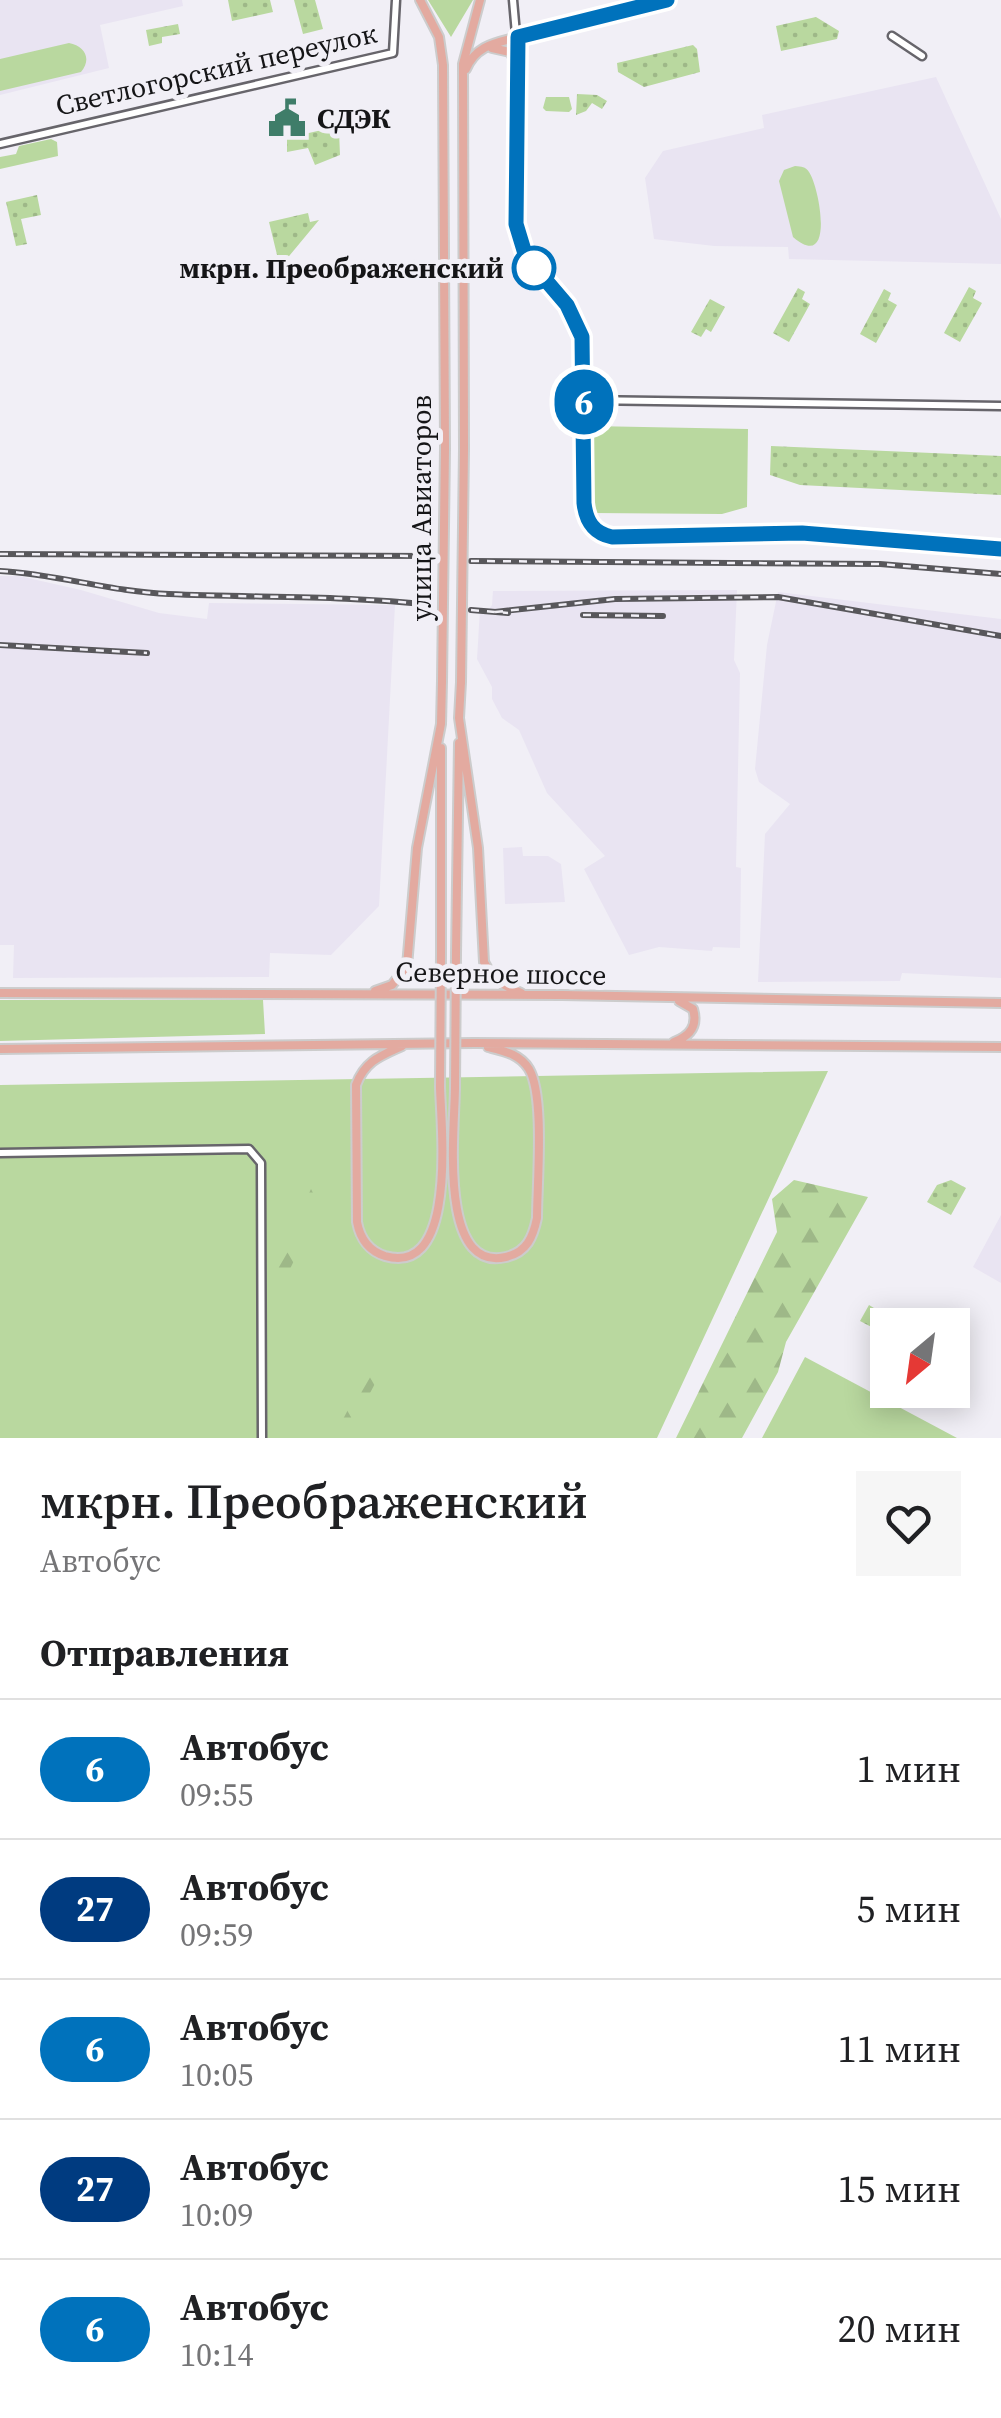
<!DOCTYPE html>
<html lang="ru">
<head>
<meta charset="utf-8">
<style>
	:root { --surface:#fff; --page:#f6f6f6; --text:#202124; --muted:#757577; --line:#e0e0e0 }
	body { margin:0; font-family:"Source Serif 4",serif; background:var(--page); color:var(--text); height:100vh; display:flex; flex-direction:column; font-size:38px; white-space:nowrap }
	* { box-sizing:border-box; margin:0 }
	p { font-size:32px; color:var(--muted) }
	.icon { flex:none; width:55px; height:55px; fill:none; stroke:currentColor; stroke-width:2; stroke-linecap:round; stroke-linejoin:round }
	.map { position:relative; height:1438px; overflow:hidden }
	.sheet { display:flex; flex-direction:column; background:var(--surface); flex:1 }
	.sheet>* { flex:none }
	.badge { padding:0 20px; border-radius:32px; font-size:35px; line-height:65px }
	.needle { width:65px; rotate:209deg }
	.tools { position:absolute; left:870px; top:1308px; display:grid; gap:20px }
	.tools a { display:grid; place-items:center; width:100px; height:100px; border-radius:0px; background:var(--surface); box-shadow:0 5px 25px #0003; font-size:50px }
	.map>.badge { position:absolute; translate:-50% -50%; box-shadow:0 0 0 5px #fff }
	h2 { padding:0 40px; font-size:38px; line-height:90px }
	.round { display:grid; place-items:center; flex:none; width:105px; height:105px; border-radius:0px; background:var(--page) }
	.summary { display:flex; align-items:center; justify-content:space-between; height:170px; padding:0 40px }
	h1 { font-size:48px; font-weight:600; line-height:75px }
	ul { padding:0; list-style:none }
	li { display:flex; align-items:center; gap:30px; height:140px; padding:0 40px; border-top:2px solid var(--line) }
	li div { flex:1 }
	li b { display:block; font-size:38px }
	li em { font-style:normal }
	li .badge { min-width:110px; font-weight:700; text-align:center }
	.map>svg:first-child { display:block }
	.built { fill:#e9e4f2 }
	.grass { fill:#b9d89f }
	.forest { fill:url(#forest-firs) }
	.park { fill:url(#park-dots) }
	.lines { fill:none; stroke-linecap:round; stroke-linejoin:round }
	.minor-casing { stroke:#67656b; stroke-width:11 }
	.major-casing { stroke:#ccc; stroke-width:12 }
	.minor { stroke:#fff; stroke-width:6 }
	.major { stroke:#e3aaa0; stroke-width:8 }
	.rail-casing { stroke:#58575b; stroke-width:6 }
	.rail { stroke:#f1eff6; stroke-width:2.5; stroke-dasharray:8; stroke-linecap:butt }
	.major-bridge-casing { stroke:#ccc; stroke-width:12; stroke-linecap:butt }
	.major-bridge { stroke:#e3aaa0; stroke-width:8 }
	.line-casing { stroke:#fff; stroke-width:22 }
	.line { stroke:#0072bc; stroke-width:15 }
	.stop-dot { fill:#fff; stroke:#0072bc; stroke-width:5 }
	.labels { text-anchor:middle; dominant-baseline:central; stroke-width:10; stroke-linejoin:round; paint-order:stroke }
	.street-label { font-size:28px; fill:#151517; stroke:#f1eff6 }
	.poi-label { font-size:28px; font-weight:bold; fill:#151517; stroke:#f1eff6; text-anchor:start }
	.stop-label { font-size:28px; font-weight:bold; fill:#151517; stroke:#f1eff6; text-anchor:end }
</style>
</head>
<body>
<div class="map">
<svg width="1001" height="1438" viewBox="0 0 1001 1438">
	<defs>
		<pattern id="forest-firs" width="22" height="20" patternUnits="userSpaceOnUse" patternTransform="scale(2.5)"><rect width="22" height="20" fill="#b9d89f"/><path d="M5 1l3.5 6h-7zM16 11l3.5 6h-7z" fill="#9eb888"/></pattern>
		<pattern id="park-dots" width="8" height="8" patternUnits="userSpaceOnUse" patternTransform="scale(2.5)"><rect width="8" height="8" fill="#b9d89f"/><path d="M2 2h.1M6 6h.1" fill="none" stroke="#9eb888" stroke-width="1.8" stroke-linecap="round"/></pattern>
	</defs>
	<rect width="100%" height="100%" fill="#f1eff6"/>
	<path class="built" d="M0,0H182L183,6L100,25L109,68L0,95Z
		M936,77L1001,219V264L789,259L788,247L714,246L654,239L645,178L663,151L764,128L762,115Z
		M0,576H19L81,590L159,613L207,619L209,603L395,605L379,906L331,955L270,953L269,977L13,978L14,945H0Z
		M737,590L734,660L740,673L736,867L741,868L740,948L713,947L712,951L659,947L629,955L584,869L605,856L547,793L519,730L502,718L492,699V687L477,659L480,609H489L492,605L493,591Z
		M778,592L1001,619V978L902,973L900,981L758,982L765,834L790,804L759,782L755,769L767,645Z
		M522,847L523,856H548L561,864L565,902L505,904L503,848Z
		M1001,1215V1283L973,1267Z"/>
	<path class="grass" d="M428,0H473L451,37Z
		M69,43C85,46 92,59 81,72L0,91V59Z
		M546,97H569L572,109L569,112L546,111L543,108Z
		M51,139L57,142L58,156L0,169V157L16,154L19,146Z
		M795,166C802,167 805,166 809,172C820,188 835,273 793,237L779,181L784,170Z
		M591,426L748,429L747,507L722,514L593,513Z
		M0,1000H263L265,1034L0,1041Z
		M828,1071L657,1438H0V1085Z
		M805,1357L957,1438H762Z"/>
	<path class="forest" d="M794,1180L868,1197L786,1342L778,1372L742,1438H676L777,1232L772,1199Z
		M311,1189L320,1207L273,1304L270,1278Z
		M384,1342L386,1363L346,1438H333Z"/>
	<path class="park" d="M228,0H270L273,12L232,21Z
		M294,0H315L323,29L303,34Z
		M816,17L839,31L837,39L781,51L776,26Z
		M178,24L180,34L162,37V43L149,46L146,30Z
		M693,45L697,49L700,72L644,87L618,72L617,63Z
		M577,94L597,95L607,101L602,109L592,103L586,111L576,115Z
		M335,127L339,131L340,155L315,165L308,148L287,152V138Z
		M37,195L41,215L21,219L27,244L16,246L6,202Z
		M308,213L310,222L319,220L280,267L269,222Z
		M969,287L976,291L973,298L982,303L960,342L944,333Z
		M798,288L805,292L802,299L810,304L789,342L773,333Z
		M884,289L891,293L888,300L897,305L876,343L860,334Z
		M710,299L725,307L711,332L706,329L701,337L691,332Z
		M771,446L1001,456V495L800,485L770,475Z
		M951,1180L966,1188L951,1215L927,1202L937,1185Z
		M869,1305L889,1317L881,1332L860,1321Z"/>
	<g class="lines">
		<g class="minor-casing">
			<path id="minor" d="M513,0L519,68L516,224L526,257L567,305L583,337L584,503L594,529L611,537L802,533L1001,549
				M892,36L922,56
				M518,37L668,0
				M0,144L393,53L396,0
				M584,400L1001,406
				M0,1153L249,1149L261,1163L262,1438"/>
		</g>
		<g class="major-casing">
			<path id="major" d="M420,0L439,37L443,65L445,448
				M492,48L510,52L519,68
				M466,69C476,45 496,43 518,37
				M464,449L463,64L480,0
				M461,682L459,718L478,848L484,962C493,980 503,985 521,993
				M441,954V748
				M456,954L459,743
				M375,991L392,985L407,966L417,848L441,724L442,681
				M0,993L562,995L1001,1003
				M674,1042C690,1036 698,1026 693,1009L679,1001
				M402,1046C380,1056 365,1061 356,1085L357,1222C360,1238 369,1251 385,1256C458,1277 441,1126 440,1087
				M0,1049L474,1043L1001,1047
				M455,1087C455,1126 437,1273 506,1257C527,1252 533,1237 537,1218C537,1184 545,1096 529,1069C520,1054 504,1051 488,1047"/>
		</g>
		<use href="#minor" class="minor"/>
		<use href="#major" class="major"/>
		<g class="rail-casing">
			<path id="rail" d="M0,554L432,556
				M471,561L880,564L1001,574
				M0,571C57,574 112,592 169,594C257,598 344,595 431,605
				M471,610L508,613
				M495,612L615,599L778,597L1001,636
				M583,615L663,616
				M0,645L147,653"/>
		</g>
		<use href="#rail" class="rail"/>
		<g class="major-bridge-casing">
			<path id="major-bridge" d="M442,681L445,448
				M461,682L464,449
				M440,1087L441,954
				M455,1087L456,954"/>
		</g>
		<use href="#major-bridge" class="major-bridge"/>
	</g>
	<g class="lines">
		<g class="line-casing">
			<path id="line" d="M667,0L518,37L516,224L526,257L567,305L582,337L584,503C586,521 593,533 612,537L802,533L1001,549"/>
		</g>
		<use href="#line" class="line"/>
	</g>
	<defs>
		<g id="civic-bare" transform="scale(3)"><path d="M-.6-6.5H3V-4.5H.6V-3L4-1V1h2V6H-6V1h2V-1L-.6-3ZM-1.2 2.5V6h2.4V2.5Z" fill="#3f7d69" stroke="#f1eff6" stroke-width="2.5" paint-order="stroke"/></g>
	</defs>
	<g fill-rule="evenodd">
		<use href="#civic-bare" x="287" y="118"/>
	</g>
	<circle class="stop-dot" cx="534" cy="268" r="20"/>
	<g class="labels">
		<g class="street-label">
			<text transform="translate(216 69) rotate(-13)">Светлогорский переулок</text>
			<text transform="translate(421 508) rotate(-90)">улица Авиаторов</text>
			<text transform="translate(501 973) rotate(1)">Северное шоссе</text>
		</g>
		<g class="poi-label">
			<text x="317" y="118">СДЭК</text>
		</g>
		<g class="stop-label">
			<text x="504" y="268">мкрн. Преображенский</text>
		</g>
	</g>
</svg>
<div class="tools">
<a><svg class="needle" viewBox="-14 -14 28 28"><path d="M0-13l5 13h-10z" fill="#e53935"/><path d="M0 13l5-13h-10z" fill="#757577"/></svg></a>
</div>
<b class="badge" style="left:584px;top:402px;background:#0072bc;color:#fff">6</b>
</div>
<section class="sheet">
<div class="summary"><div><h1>мкрн. Преображенский</h1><p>Автобус</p></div><a class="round"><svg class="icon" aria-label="heart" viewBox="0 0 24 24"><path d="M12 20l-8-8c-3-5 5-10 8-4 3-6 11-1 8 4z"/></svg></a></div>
<h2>Отправления</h2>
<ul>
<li><span class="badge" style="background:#0072bc;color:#fff">6</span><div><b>Автобус</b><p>09:55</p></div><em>1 мин</em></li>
<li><span class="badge" style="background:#003b80;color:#fff">27</span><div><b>Автобус</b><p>09:59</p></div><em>5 мин</em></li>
<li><span class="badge" style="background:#0072bc;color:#fff">6</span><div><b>Автобус</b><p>10:05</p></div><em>11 мин</em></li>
<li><span class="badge" style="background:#003b80;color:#fff">27</span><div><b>Автобус</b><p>10:09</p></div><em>15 мин</em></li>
<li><span class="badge" style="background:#0072bc;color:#fff">6</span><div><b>Автобус</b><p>10:14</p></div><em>20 мин</em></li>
</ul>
</section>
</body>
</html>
